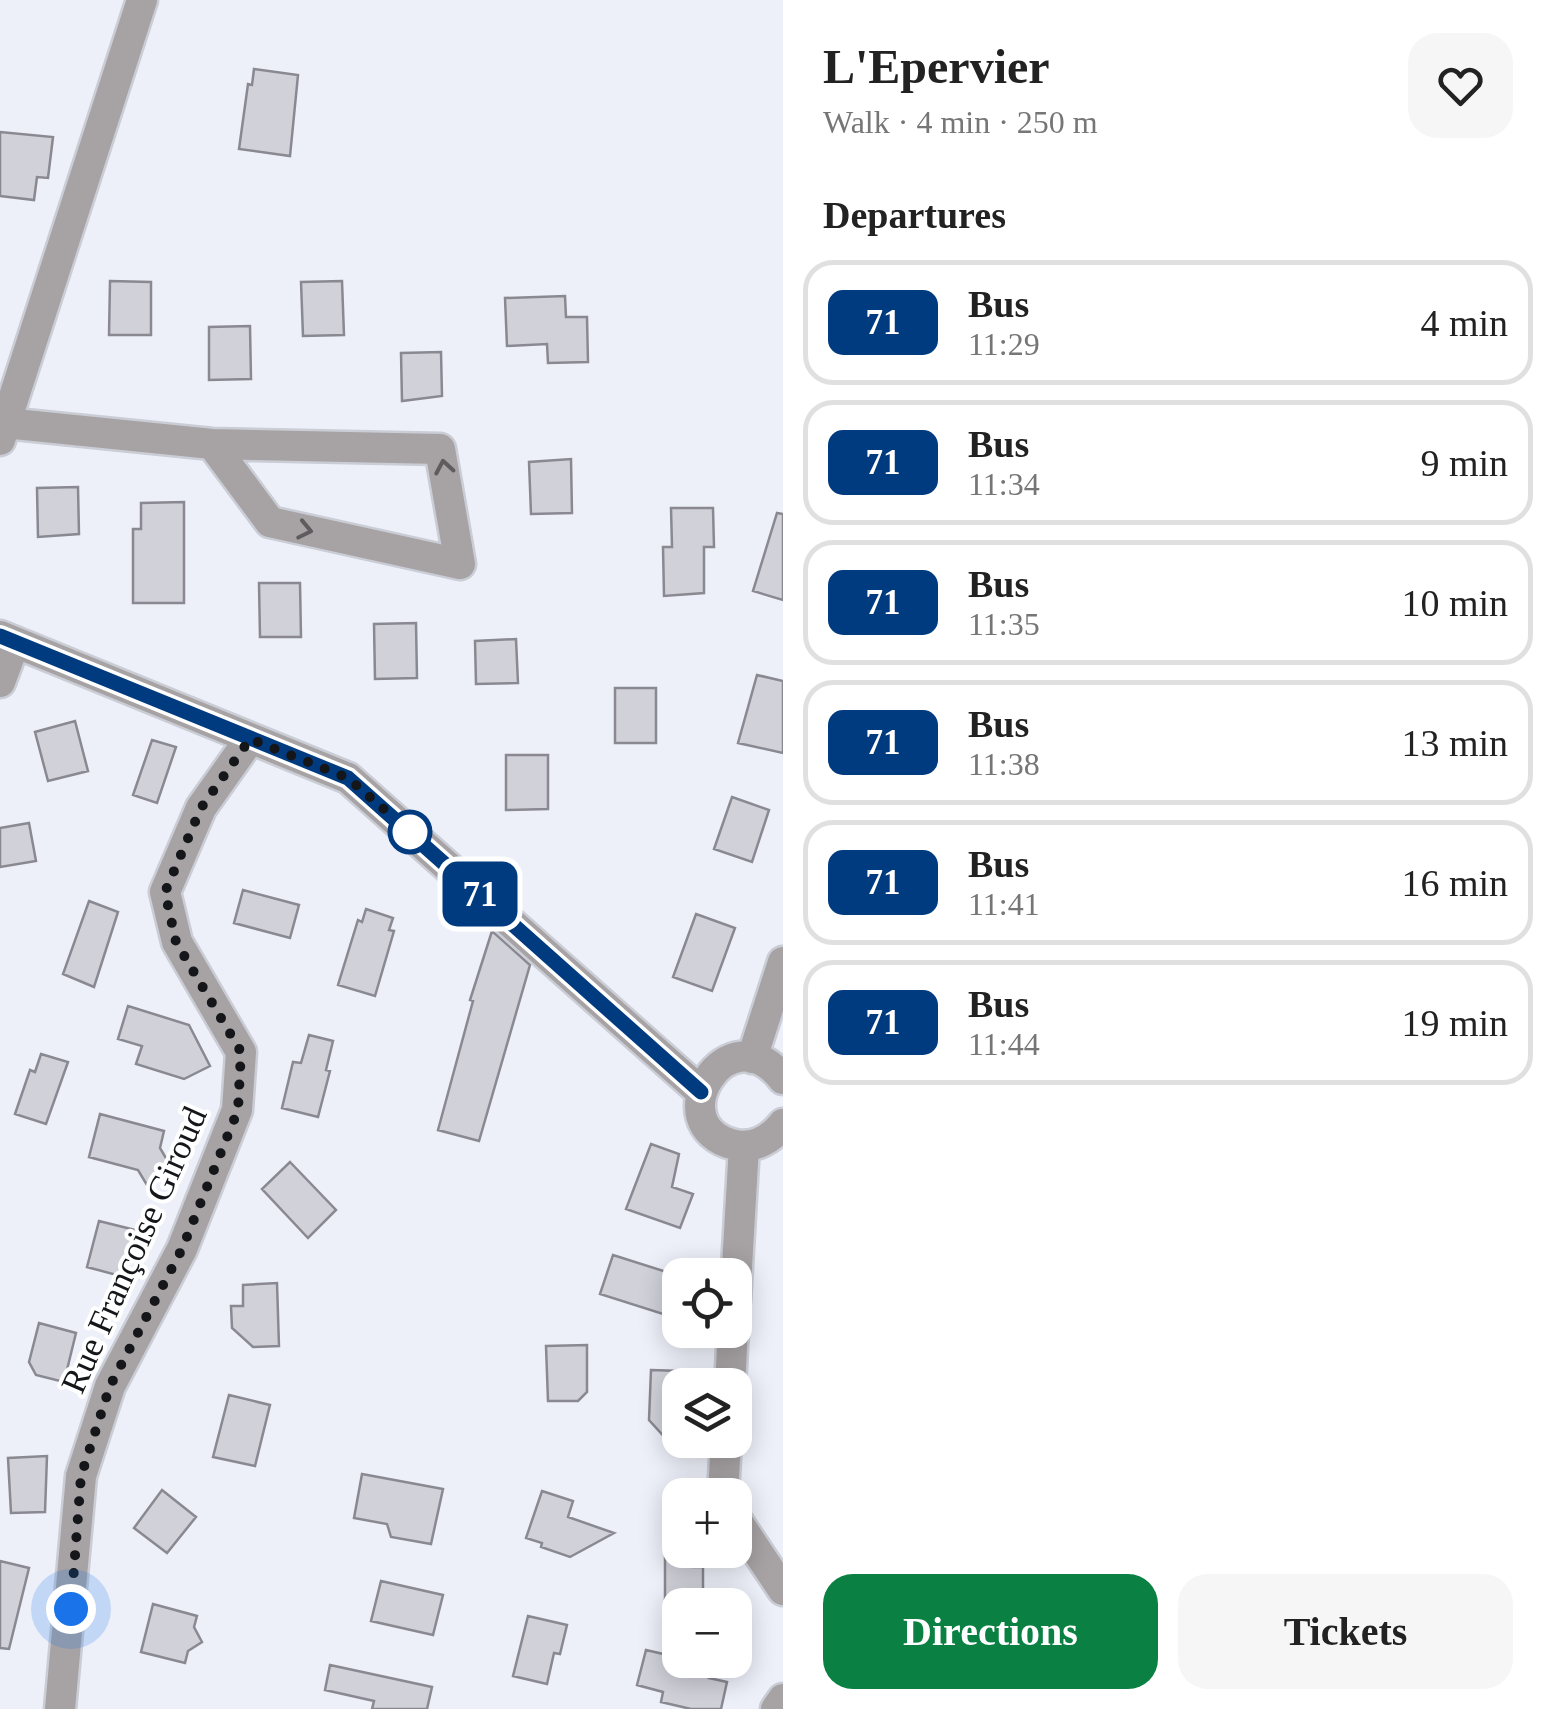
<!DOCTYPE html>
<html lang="en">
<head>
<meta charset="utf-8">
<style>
	:root { --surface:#fff; --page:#f6f6f6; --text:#222; --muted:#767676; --line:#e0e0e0; --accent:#0b8043 }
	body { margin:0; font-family:Georgia,serif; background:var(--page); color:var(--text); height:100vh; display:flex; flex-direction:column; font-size:38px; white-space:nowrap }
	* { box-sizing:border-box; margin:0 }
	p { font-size:32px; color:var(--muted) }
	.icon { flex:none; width:55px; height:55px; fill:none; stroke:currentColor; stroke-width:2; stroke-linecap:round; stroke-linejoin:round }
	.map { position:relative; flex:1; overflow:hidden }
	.sheet { display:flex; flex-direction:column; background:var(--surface); width:770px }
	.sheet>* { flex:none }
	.badge { padding:0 20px; border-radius:15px; font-size:35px; line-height:65px }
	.buttons { position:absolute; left:662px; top:1258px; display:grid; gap:20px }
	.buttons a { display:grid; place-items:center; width:90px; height:90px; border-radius:20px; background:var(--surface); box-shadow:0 5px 25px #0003; font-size:50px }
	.you { position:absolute; width:50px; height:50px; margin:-25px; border:8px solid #fff; border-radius:50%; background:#1a73e8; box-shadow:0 0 0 15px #1a73e833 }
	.map>.badge { position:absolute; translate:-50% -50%; box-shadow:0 0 0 5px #fff }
	h2 { padding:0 40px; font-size:38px; line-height:90px }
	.round { display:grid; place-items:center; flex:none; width:105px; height:105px; border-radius:30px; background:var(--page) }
	.overview { display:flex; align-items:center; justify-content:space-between; height:170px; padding:0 40px }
	h1 { font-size:48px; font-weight:700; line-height:75px }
	.button { display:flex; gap:20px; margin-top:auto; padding:20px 40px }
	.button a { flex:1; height:115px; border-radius:30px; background:var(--accent); color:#fff; font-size:40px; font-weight:700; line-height:115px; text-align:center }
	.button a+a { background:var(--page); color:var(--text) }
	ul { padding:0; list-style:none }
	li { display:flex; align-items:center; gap:30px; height:125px; margin:0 20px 15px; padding:0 20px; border:5px solid var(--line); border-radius:30px }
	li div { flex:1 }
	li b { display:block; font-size:38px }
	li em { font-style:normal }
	li .badge { min-width:110px; font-weight:700; text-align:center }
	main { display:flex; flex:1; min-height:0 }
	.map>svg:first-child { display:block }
	.building { fill:#d1d1da; stroke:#8a8992; stroke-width:2.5 }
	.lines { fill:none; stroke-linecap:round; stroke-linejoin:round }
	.minor-casing { stroke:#cacdd5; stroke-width:35 }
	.minor { stroke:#a7a2a3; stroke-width:30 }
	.oneway { stroke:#5e5c5e }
	.line-casing { stroke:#fff; stroke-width:22 }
	.line { stroke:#003b80; stroke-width:15 }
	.walk { stroke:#141619; stroke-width:10; stroke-dasharray:0 18 }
	.stop-dot { fill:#fff; stroke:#003b80; stroke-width:5 }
	.labels { text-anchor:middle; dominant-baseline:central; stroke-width:8; stroke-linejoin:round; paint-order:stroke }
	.street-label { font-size:35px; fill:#141619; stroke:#fff }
</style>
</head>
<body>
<main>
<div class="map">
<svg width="783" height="1709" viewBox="0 0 783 1709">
	<rect width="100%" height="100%" fill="#edf0f9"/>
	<path class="building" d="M254,69L298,75L290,156L239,149L248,84L252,85Z
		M0,132L53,137L48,178L37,177L34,200L0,196Z
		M110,281L151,282V335H109Z
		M342,281L344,335L303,336L301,282Z
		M565,296L566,317H587L588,362L548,363L547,344L507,346L505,298Z
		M250,326L251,379L209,380V327Z
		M441,352L442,396L402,401L401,353Z
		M571,459L572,513L531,514L529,462Z
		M78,487L79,534L38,537L37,488Z
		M184,502V603H133V529H141V503Z
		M671,508H713L714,547H704V593L664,596L663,547H672Z
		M777,513L783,514V600L753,591Z
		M259,583H300L301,637H260Z
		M416,623L417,678L375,679L374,624Z
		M516,639L518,683L476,684L475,641Z
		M757,675L783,681V753L738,743Z
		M615,688H656V743H615Z
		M75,721L88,771L48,781L35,732Z
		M152,740L176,747L157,803L133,795Z
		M506,755H548V809L506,810Z
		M732,797L769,810L752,862L714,849Z
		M29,823L36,861L0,867V828Z
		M243,890L299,905L290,938L234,923Z
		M89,901L118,912L94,987L63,974Z
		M366,909L393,918L389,930L394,931L375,996L338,985L358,920L362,922Z
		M696,914L735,928L712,991L673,977Z
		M492,931L530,965L479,1141L438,1130L473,1001L470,1000Z
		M128,1006L189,1025L210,1066L184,1079L136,1064L142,1046L118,1039Z
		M309,1035L333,1041L326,1070L330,1071L318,1117L282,1108L293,1062L301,1063Z
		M41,1054L68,1062L46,1124L15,1114L30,1070L35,1072Z
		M100,1114L164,1131L160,1148L173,1170L147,1185L138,1170L89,1157Z
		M651,1144L679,1154L672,1187L693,1194L680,1228L626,1209Z
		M290,1162L336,1210L308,1238L262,1189Z
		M99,1221L135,1230L124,1277L87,1267Z
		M613,1255L676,1275L663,1314L600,1294Z
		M277,1283L279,1346L253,1347L232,1328L231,1306H243V1285Z
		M39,1323L76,1333L64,1382L36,1375L29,1362Z
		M587,1345V1392L578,1401H548L546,1346Z
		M651,1370L680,1371V1454L649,1420Z
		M229,1395L270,1405L255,1466L213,1457Z
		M47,1456L45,1512L11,1513L8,1458Z
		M362,1474L443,1489L431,1544L391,1537L387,1524L354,1518Z
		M162,1490L196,1517L167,1553L134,1528Z
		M542,1491L573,1501L568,1517L614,1533L570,1557L541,1547L542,1543L526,1538Z
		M665,1554H693V1567H703V1599H665Z
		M0,1561L29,1568L9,1649L0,1648Z
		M381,1581L443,1595L433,1635L371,1621Z
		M153,1604L197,1616L194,1627L202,1642L188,1651L185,1663L141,1652Z
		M528,1616L567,1625L560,1654L554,1653L547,1684L513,1676Z
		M646,1650L672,1656L671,1661L711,1670L709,1678L727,1682L721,1709H691L661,1702L663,1692L637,1685Z
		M330,1665L432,1687L427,1709H372L374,1701L325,1690Z"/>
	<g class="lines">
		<g class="minor-casing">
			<path id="minor" d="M5,423L212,444L440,449L460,564L270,522L212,444
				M0,440L142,0
				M0,636L348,778L701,1092
				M0,682L15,642
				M752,1058L783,962
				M783,1079C728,1008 656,1126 735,1145C755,1149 771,1139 783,1124
				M735,1301L744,1146
				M730,1385L733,1330
				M723,1495L726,1440
				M735,1518L783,1590
				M60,1709L81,1476L110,1386L182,1249L237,1110L241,1052L177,942L165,892L201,808L250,739
				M776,1709L783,1699"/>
		</g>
		<use href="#minor" class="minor"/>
	</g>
	<defs><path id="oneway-chevron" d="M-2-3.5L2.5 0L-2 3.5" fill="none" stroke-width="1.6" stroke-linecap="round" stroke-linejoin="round" transform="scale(2.5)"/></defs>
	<g class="oneway">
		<use href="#oneway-chevron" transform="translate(444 467) rotate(-100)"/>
		<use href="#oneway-chevron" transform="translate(305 530) rotate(12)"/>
	</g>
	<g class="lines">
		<g class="line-casing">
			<path id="line" d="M0,636L348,778L701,1092"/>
		</g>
		<use href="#line" class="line"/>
		<path class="walk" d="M71,1609L81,1476L110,1386L182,1249L238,1110L241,1052L176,942L165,892L201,808L250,739L348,778L410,832"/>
	</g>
	<circle class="stop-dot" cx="410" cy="832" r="20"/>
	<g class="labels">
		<g class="street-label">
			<text transform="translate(134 1250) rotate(-66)">Rue Françoise Giroud</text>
		</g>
	</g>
</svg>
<div class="buttons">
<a><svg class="icon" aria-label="locate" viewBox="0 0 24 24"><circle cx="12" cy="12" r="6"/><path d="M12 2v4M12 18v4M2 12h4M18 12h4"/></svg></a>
<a><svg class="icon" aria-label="layers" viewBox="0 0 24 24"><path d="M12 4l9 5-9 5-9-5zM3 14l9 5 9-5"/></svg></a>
<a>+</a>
<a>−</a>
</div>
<div class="you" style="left:71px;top:1609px"></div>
<b class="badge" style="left:480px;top:894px;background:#003b80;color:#fff">71</b>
</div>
<section class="sheet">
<div class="overview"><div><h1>L'Epervier</h1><p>Walk · 4 min · 250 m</p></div><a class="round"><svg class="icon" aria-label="heart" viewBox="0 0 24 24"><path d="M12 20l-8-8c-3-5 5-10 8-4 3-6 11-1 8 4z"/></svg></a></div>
<h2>Departures</h2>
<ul>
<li><span class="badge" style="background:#003b80;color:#fff">71</span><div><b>Bus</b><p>11:29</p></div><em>4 min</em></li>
<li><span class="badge" style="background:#003b80;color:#fff">71</span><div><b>Bus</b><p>11:34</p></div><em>9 min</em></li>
<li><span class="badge" style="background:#003b80;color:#fff">71</span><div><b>Bus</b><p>11:35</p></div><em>10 min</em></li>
<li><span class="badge" style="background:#003b80;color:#fff">71</span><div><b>Bus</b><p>11:38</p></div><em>13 min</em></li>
<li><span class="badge" style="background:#003b80;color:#fff">71</span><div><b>Bus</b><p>11:41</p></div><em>16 min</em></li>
<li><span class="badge" style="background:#003b80;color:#fff">71</span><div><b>Bus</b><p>11:44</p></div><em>19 min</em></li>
</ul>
<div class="button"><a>Directions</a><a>Tickets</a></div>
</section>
</main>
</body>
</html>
